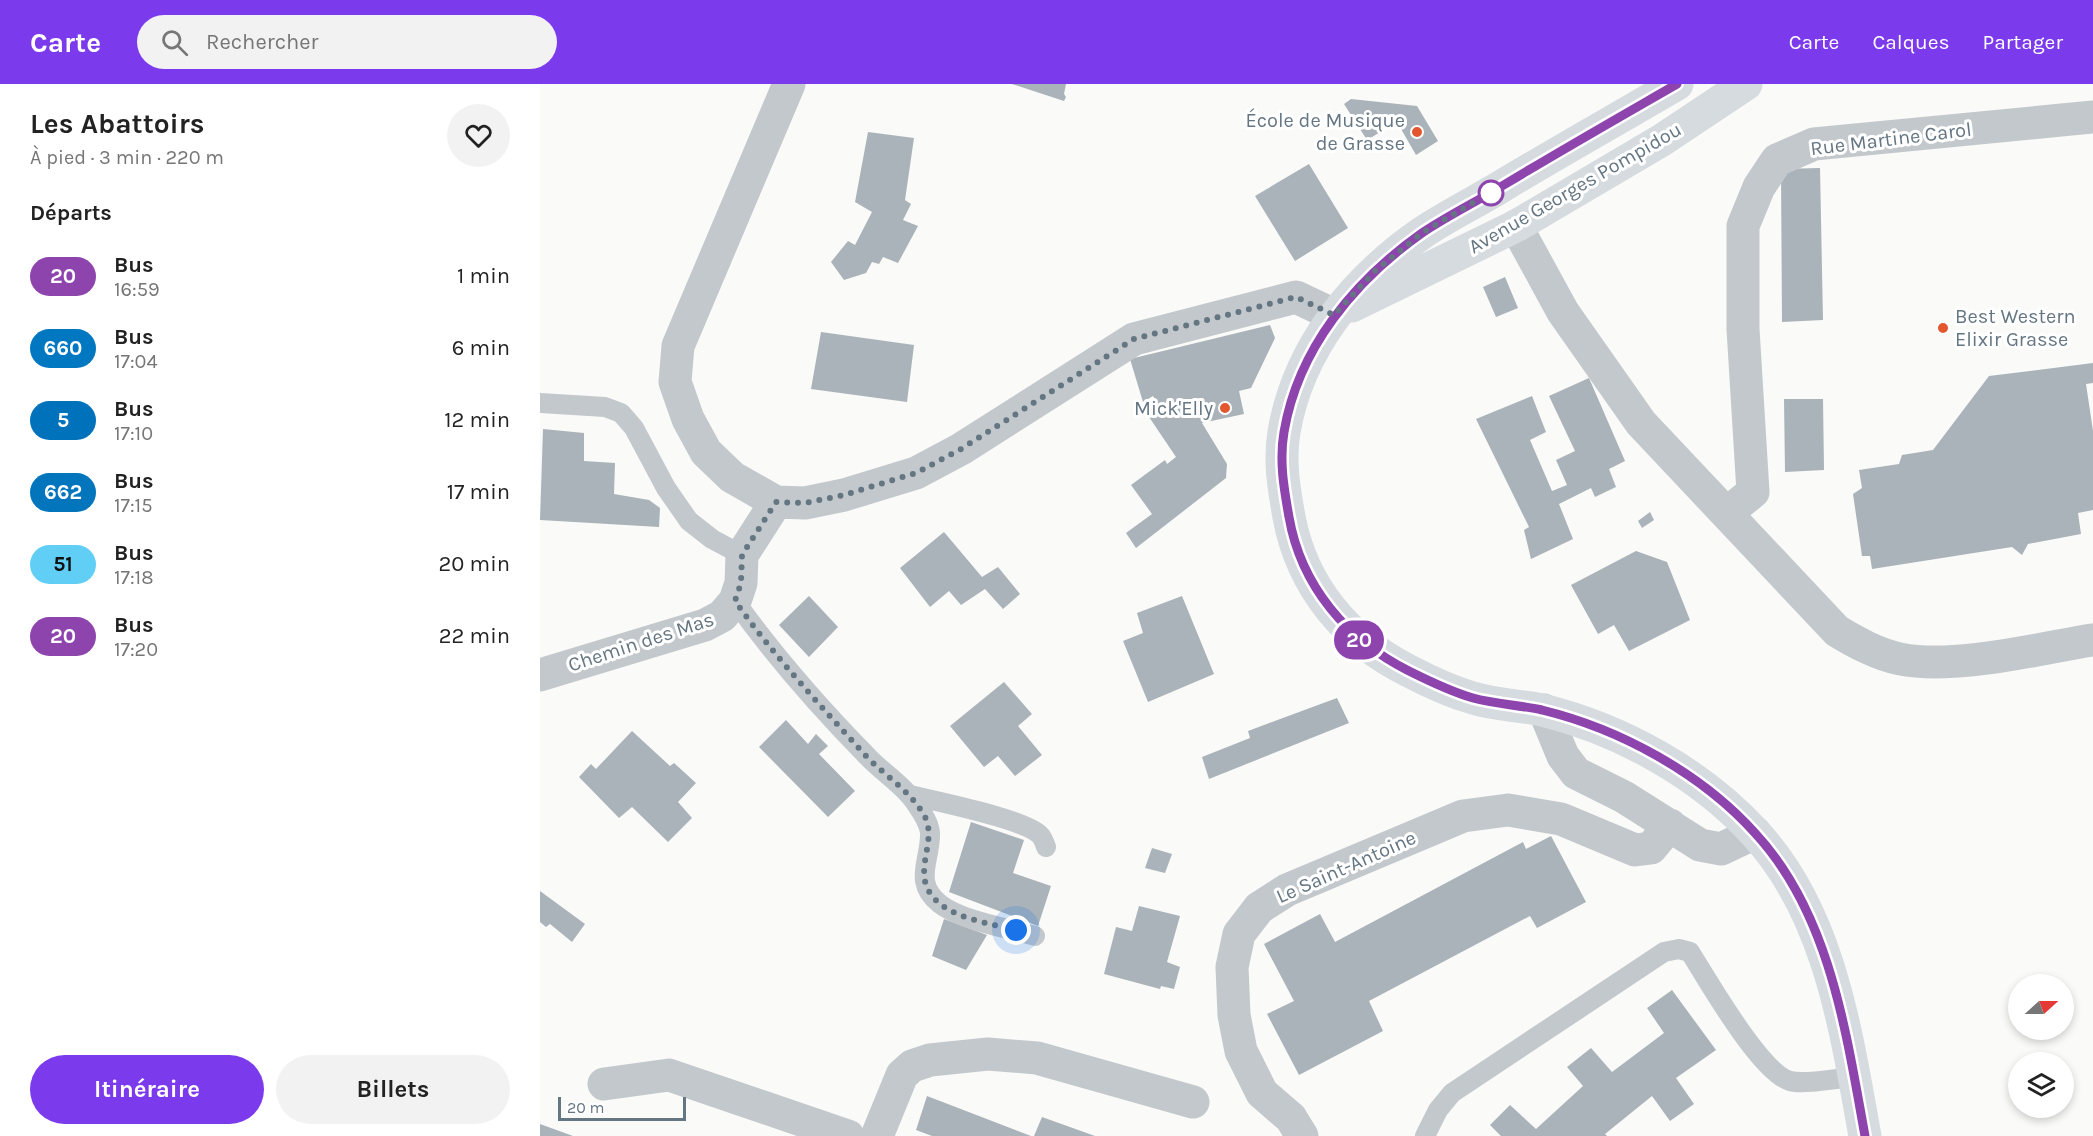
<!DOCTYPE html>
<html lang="fr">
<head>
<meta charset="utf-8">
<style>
	:root { --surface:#fff; --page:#f2f2f2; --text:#222; --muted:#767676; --accent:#7c3aed }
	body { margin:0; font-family:Karla,sans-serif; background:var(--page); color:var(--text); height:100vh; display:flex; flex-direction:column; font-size:22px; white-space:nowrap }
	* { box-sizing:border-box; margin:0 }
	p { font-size:20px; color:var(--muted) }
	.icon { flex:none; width:33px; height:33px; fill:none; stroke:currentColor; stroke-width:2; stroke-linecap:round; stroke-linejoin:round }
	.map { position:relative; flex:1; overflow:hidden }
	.details { display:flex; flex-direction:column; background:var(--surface); width:540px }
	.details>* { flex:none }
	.badge { padding:0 12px; border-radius:20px; font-size:21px; line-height:39px }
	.needle { width:39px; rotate:69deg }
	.fabs { position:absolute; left:1468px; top:890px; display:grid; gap:12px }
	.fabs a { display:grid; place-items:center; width:66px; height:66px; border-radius:50%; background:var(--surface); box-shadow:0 3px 9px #0003; font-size:30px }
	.scale { position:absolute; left:18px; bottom:15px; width:128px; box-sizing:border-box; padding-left:6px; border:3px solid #657683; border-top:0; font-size:16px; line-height:21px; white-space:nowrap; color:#657683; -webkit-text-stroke:4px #fff; paint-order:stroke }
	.you { position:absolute; width:30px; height:30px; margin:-15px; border:4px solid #fff; border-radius:50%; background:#1a73e8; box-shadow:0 0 0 9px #1a73e833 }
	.map>.badge { position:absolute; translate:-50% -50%; box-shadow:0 0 0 3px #fff }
	h2 { padding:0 30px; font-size:22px; line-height:54px }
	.round { display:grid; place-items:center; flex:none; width:63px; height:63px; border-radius:32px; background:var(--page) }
	.overview { display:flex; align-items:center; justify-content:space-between; height:102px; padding:0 30px }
	h1 { font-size:28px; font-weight:700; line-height:45px }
	.button { display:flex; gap:12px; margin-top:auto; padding:12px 30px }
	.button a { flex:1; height:69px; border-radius:36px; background:var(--accent); color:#fff; font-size:24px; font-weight:700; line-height:69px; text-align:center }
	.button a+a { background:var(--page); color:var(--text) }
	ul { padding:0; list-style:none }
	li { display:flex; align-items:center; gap:18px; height:72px; padding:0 30px }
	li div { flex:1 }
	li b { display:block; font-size:22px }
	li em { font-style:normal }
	li .badge { min-width:66px; font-weight:700; text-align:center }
	header { display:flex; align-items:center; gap:36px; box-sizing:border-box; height:84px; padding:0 30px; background:var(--accent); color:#fff }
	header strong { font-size:28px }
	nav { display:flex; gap:33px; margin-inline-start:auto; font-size:21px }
	.search { width:420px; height:54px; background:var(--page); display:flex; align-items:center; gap:15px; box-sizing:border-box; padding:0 21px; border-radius:33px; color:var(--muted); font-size:22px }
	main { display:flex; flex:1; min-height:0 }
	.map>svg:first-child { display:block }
	.building { fill:#aab3b9 }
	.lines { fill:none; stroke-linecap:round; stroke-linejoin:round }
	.lane { stroke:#c3c8cc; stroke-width:20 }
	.street { stroke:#c3c8cc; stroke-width:33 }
	.primary { stroke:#d6dbdf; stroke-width:33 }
	.line-casing { stroke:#fff; stroke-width:14 }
	.line { stroke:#8e44ad; stroke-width:9 }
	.walk { stroke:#657683; stroke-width:6; stroke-dasharray:0 10.8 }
	.poi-dot { fill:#e4572e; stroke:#fff; stroke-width:2 }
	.stop-dot { fill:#fff; stroke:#8e44ad; stroke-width:3 }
	.labels { text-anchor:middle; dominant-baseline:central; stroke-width:6; stroke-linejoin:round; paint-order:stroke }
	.poi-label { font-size:20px; fill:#657683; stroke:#fff; text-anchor:end }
	.street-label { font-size:20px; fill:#657683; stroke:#fff }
</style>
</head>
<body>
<header>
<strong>Carte</strong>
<div class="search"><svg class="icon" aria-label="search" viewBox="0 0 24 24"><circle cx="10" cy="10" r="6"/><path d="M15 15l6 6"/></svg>Rechercher</div>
<nav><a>Carte</a><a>Calques</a><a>Partager</a></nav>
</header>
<main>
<section class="details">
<div class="overview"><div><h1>Les Abattoirs</h1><p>À pied · 3 min · 220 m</p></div><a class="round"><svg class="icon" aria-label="heart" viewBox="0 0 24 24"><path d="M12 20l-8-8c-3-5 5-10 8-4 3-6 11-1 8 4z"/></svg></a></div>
<h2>Départs</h2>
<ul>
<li><span class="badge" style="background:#8e44ad;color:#fff">20</span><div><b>Bus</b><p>16:59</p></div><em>1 min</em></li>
<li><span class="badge" style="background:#0077c1;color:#fff">660</span><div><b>Bus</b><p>17:04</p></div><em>6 min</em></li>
<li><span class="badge" style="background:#0072bc;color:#fff">5</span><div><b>Bus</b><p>17:10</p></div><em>12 min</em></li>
<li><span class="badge" style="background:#0275bc;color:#fff">662</span><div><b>Bus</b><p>17:15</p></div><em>17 min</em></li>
<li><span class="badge" style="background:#61cef6;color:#111">51</span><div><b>Bus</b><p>17:18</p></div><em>20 min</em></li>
<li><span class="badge" style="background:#8e44ad;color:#fff">20</span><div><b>Bus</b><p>17:20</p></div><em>22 min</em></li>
</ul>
<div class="button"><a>Itinéraire</a><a>Billets</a></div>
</section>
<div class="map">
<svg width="1553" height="1052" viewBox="0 0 1553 1052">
	<rect width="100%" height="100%" fill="#fafaf8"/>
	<path class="building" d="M472,0H526L524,10L526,13L524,17Z
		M811,15L877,22L898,57L876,71L857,38L827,56L804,20Z
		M328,48L374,54L365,116L371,120L363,136L378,142L358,179L343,173L339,180L332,178L326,189L304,196L291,178L308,157L315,161L332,128L315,118Z
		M769,80L808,144L755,177L715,112Z
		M1280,84L1283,236L1242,238L1241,85Z
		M965,193L978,224L956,233L943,203Z
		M730,241L735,254L711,304L699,307L704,330L662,339L687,380L686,394L596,464L586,449L612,430L591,401L625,376L627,380L636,373L605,327L617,318L613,312L603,318L590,275Z
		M281,248L374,261L367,318L271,305Z
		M1553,279V299L1546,300L1553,347V426L1538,429L1541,450L1488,460L1482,471L1472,463L1332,485L1330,472H1322L1313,410L1322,404L1319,386L1359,380L1362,371L1393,366L1449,292Z
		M1049,294L1085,377L1069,385L1076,403L1055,413L1051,404L1019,420L1033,455L991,475L984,446L989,443L936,335L992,312L1006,348L990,356L1012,407L1027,401L1016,376L1035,367L1009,312Z
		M1244,315H1283L1284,386L1245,388Z
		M3,345L44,349V377L75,379L74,410L109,416L120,424L119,443L0,436Z
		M1110,428L1114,436L1102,444L1098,437Z
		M404,448L442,493L458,483L480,510L463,525L445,505L421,521L409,507L390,523L360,484Z
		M1096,467L1127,478L1150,536L1089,567L1074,541L1058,550L1031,501Z
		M269,512L298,543L269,573L239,541Z
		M642,512L674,590L608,618L583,557L603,549L597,529Z
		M464,598L492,630L478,642L502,671L475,692L458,672L444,683L410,642Z
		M797,614L809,639L669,695L662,673L710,654L708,647Z
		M246,636L268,660L276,650L288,662L279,670L315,707L288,733L219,663Z
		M92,647L130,682L134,679L156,699L138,718L152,734L128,758L92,723L79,734L39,693L51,680L56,685Z
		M431,738L484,756L473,789L511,802L498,842L409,808Z
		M1011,752L1046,818L997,844L990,832L829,917L843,947L759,991L727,930L754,917L724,860L780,830L795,858L983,758L986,765Z
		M612,764L632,770L625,789L605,784Z
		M0,807L45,840L32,858L10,840L6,843L0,838Z
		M599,822L640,832L627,878L640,883L634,905L621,902L620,905L564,890L576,843L592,847Z
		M404,835L447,851L426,886L392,872Z
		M1132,906L1176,966L1136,994L1154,1020L1130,1037L1112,1012L1065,1050L1067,1052H961L950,1041L970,1021L996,1045L1043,1002L1027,983L1051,964L1072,988L1124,949L1107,924Z
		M387,1012L491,1052H392L376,1046Z
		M502,1033L555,1052H494Z
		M0,1040L33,1052H0Z"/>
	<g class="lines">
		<path class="lane" d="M0,319L65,323L81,329L94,344L126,404L149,437L172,455L202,471
			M195,517C235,573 280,624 328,673C341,687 364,702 374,717C380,726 389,737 390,749C391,776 372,798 400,820C422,837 468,844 495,852
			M370,711C395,717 485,735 500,751C503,754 505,760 506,763
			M885,1052L898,1026L912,1009L1124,868L1139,865L1150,868C1168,897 1221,989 1250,997C1265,1001 1298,994 1314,993"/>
		<path class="street" d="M249,0L138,262L135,298L148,335L166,368L192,393L236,418L265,419L304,411L376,389L421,365L594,255L756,213L794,231
			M976,142L1023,228L1101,339L1297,547C1317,559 1337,570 1360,575C1414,586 1497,565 1552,556
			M1187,429L1213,408L1203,245V142L1219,103L1237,76L1274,60L1553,33
			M0,591L165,541L182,532L195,517L201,499L202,471L236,418
			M1004,626L1023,672L1036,689L1084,713L1160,761L1181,765L1215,749
			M64,1000L129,991L308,1052
			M337,1052L362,991L372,982L390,976L448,970L497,974L653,1018
			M762,1052L751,1034L722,1009L701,967L694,931L692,883L699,850L719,824L747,806L923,732L968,726L1021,735L1095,766L1111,764L1130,741"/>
		<path class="primary" d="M1137,0C1079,34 1020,67 962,102C936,118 907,132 882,149C813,197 758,265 744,348C739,377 744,405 749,433C762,503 807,556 869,587C888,597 912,608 933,614C955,621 979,621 1002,626C1080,645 1160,689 1215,749C1290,830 1306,948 1325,1052
			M812,222L976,142L1122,56L1206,0"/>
	</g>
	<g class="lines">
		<g class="line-casing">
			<path id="line" d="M1137,0C1078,34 1020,67 962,102C936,118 907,132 882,149C814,197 758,265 744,348C739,377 744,405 749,433C761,502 807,556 869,587C889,597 912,608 933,614C955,620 979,621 1002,626C1080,645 1161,689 1215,749C1290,830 1306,948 1325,1052"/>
		</g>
		<use href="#line" class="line"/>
		<path class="walk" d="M476,846C449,839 406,834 390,809C374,785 397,757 385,733C371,707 345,692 325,671C280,621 234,572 195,517L201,499L202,471L236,418L265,419L304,411L376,389L421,365L594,255L756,213L794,231L835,187L882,149L956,105L951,109"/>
	</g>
	<g class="poi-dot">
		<circle cx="877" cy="48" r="6"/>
		<circle cx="1403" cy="244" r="6"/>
		<circle cx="685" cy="324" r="6"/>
	</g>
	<circle class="stop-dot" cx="951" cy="109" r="12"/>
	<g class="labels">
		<g class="poi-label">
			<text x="865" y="36">École de Musique<tspan x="865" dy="23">de Grasse</tspan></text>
			<text x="1415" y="232" text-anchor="start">Best Western<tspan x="1415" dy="23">Elixir Grasse</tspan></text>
			<text x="673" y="324">Mick'Elly</text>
		</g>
		<g class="street-label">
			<text transform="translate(1351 55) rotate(-7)">Rue Martine Carol</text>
			<text transform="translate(1035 104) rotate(-30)">Avenue Georges Pompidou</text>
			<text transform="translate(101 558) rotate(-18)">Chemin des Mas</text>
			<text transform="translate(806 783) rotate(-24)">Le Saint-Antoine</text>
		</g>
	</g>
</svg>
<div class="fabs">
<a><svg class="needle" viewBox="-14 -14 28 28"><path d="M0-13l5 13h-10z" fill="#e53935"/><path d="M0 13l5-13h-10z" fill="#767676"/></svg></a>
<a><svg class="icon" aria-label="layers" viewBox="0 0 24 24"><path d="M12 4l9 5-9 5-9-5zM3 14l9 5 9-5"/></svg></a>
</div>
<div class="scale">20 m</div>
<div class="you" style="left:476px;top:846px"></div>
<b class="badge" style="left:819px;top:556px;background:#8e44ad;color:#fff">20</b>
</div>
</main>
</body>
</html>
